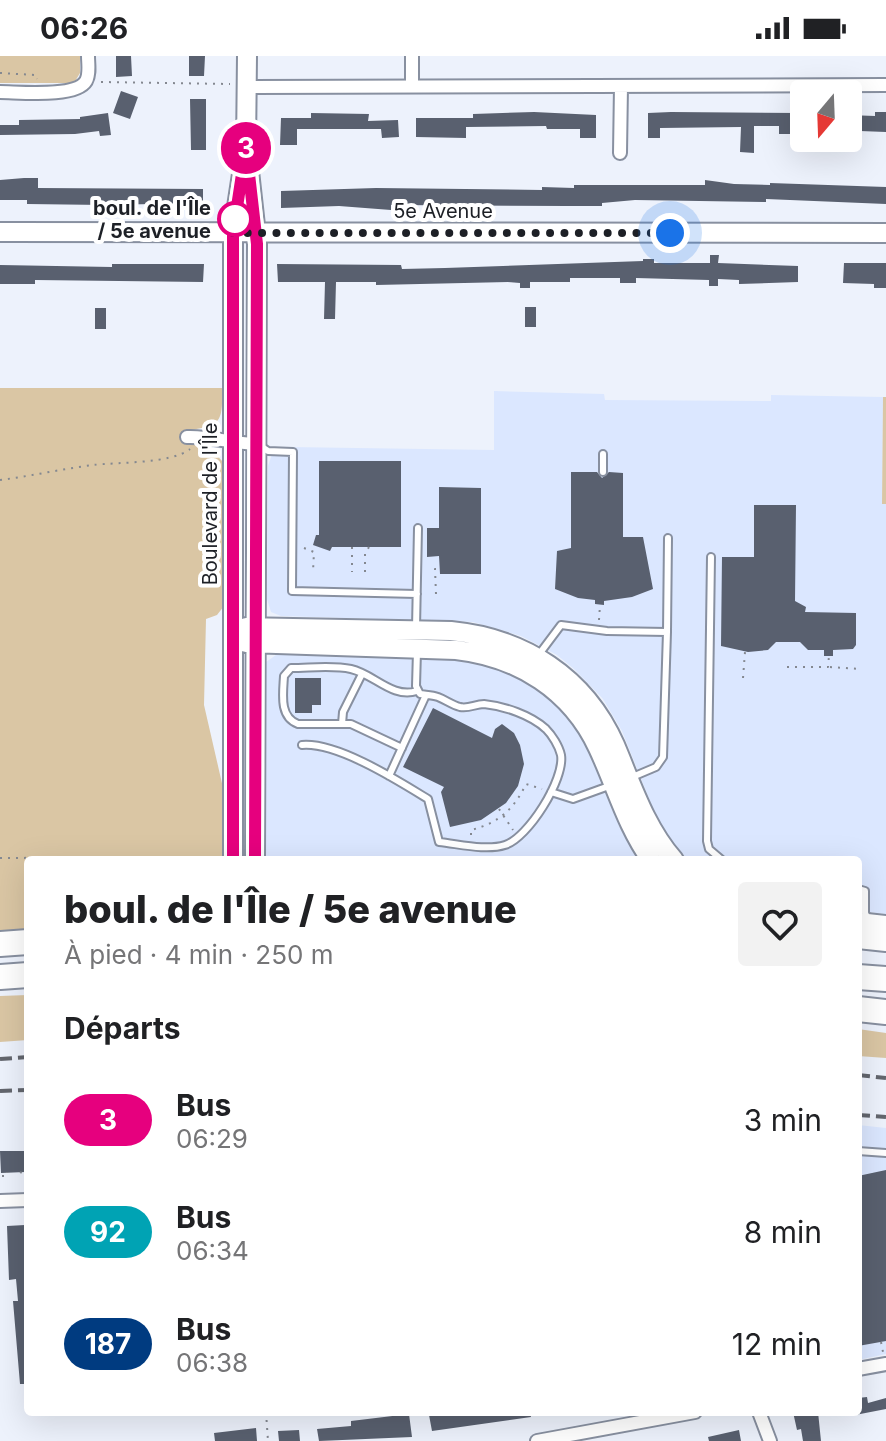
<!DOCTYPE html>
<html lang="fr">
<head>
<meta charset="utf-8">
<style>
	:root { --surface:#fff; --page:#f2f2f2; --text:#202124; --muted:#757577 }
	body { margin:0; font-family:Inter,sans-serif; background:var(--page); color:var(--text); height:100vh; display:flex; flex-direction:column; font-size:30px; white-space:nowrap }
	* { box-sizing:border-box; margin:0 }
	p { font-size:26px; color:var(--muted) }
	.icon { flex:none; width:44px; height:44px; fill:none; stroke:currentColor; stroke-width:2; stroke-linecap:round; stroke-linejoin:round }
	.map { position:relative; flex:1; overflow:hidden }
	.panel { position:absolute; left:24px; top:800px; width:838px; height:560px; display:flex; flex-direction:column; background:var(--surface); border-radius:8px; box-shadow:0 8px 32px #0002 }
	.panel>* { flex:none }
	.badge { padding:0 16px; border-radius:26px; font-size:28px; line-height:52px }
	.needle { width:52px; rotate:199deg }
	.buttons { position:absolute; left:790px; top:24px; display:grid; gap:16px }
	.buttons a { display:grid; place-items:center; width:72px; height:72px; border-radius:8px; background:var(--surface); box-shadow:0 8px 32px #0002; font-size:40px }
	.you { position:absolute; width:40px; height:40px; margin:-20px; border:6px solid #fff; border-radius:50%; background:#1a73e8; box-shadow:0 0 0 12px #1a73e833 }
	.map>.badge { position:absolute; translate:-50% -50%; box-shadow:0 0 0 4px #fff }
	h2 { padding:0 40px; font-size:30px; line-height:72px }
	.round { display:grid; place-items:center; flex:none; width:84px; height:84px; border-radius:8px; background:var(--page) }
	.summary { display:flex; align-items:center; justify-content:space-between; height:136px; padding:0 40px }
	h1 { font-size:38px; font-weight:800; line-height:60px }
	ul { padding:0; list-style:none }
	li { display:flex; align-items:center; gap:24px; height:112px; padding:0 40px }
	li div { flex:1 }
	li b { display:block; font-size:30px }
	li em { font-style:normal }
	li .badge { min-width:88px; font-weight:700; text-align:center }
	.status { display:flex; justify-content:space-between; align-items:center; height:56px; padding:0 40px; background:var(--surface); direction:ltr }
	.status svg { height:22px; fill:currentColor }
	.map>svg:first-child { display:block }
	.built { fill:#dbe7ff }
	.green { fill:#dac6a4 }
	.building { fill:#59606f }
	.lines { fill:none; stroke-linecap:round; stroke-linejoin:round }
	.lane-casing { stroke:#8890a0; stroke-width:10 }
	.street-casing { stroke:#8890a0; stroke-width:16 }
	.secondary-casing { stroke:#8890a0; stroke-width:22 }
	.highway-casing { stroke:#8890a0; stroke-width:28 }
	.path { stroke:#848890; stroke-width:2; stroke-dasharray:2 6; stroke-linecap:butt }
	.lane { stroke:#fff; stroke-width:6 }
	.street { stroke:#fff; stroke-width:12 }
	.secondary { stroke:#fff; stroke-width:18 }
	.highway { stroke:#fff; stroke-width:24 }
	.rail { stroke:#63666e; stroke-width:4; stroke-dasharray:12 6; stroke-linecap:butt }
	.line-casing { stroke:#fff; stroke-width:18 }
	.line { stroke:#e6007e; stroke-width:12 }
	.walk { stroke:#1d2026; stroke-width:8; stroke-dasharray:0 14.4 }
	.stop-dot { fill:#fff; stroke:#e6007e; stroke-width:4 }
	.labels { text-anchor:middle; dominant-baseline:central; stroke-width:8; stroke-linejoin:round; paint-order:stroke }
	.stop-label { font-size:20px; font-weight:bold; fill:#1d2026; stroke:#fff; text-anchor:end }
	.street-label { font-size:20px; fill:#1d2026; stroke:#fff }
</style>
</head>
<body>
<div class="status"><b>06:26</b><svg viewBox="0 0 49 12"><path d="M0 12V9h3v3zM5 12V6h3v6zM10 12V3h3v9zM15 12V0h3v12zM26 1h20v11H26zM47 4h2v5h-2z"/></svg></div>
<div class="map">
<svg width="886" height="1385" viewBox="0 0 886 1385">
	<rect width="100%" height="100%" fill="#edf2fc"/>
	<path class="built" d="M494,335L604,338L605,344L771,345V339L883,341L882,447L886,448V858L858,855V804H688L670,783L655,758L622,675L603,643L574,613L557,599L521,580L473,566L281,560L271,556L267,543L268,410L272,398L281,392L288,391L494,394Z
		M279,597L462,601L508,614L539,632L562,653L582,680L599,716L620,772L639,804H266V606Z
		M858,1069L886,1072V1298L858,1304Z"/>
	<path class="green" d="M0,0H80V17L74,27H0Z
		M0,332H222C223,369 220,369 186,375V387L208,390L223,406L224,550L217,559L206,563L204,649L224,736V804H28V876L0,878Z
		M883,341H886V448H882Z
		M28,939V984L0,986V940Z
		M858,973L886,977V1002L858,1000Z"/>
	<path class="building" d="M116,0H131L132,20L116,21Z
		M189,0H205L204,20H189Z
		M121,35L138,41L130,63L113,57Z
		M190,43H206V94H191Z
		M534,56L596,59V82H580V73H547L546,70L466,71V82L416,81V62H473V58Z
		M671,56L798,57V78H779V70H754V97L740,96L741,71L660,72V82H648V57Z
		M875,56H886V76L860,75V81H848V59L875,60Z
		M108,57L111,79L100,80L99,75L75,78L0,79V69H19V64L80,63V61Z
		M311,57L369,58L368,65L398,64L399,81L382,82L381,73H297V89H280L281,62H311Z
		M24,122H38V132L203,133V147L104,149L27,148V144H0V124Z
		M705,124L734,128L770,129V127L886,131V148L766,143V146L635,144L602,147V150H569L391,149V154L339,150L281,152V135L376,132L542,134V131L574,132V129H705Z
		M710,199H719L718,207L798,210V226L739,228V224L718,223V230H709V224L636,222V227H620V222H570V226H530V232H520V227L508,226L376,229V226H336L335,263H324L325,226H278L277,208L401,209L402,213L445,212L643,205V203H654V207H710Z
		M844,207H886V232H874V228L843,227Z
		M112,208H204L203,226L35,224V228H0V209L112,211Z
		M525,251H536V271H525Z
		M95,252H106V273H95Z
		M319,405H401V491H332L330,495L313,489L316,479H319Z
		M571,416H597L602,422L609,416L623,417V481H643L653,533L632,541L604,545V549L595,548V544L578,542L555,533L557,495L571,492Z
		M439,431L481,432V518H440L439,500L427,501V472H439Z
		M754,449H796L795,545L806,551L805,556L856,557V589L853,593L833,594V600H824V594H808L800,586H776L768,594L748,596L721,590L722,501H754Z
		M295,622H321V649H312V657H295Z
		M433,652L492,682L495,673L502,668L514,677L520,689L524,708L518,730L506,747L481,764L450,771L441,736L444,731L403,711Z
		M0,1095H24L25,1116L1,1117Z
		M886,1114V1285L858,1290V1120Z
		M25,1169L28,1328H20L13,1245H18L16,1223L9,1224L7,1170Z
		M867,1341L868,1347L886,1342V1353L850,1360V1356H858V1342Z
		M445,1356H530L531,1361L432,1375L429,1359Z
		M793,1356H818L821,1385H803L801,1373L797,1374Z
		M409,1358L412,1381L319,1385L317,1373L351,1370V1365Z
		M256,1372L257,1385H215L214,1377Z
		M299,1374L300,1385H279L278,1375Z
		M739,1374L741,1385H709L708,1381Z"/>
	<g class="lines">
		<g class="lane-casing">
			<path id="lane" d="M262,391L268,395L293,396L292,535L417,538
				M603,416V398
				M711,501L707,785L709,793L722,804
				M416,572L418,472
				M667,576L668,482
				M537,601L561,569L607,575L667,576L663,701L656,711L630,722
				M342,668L343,656L362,618
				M302,689C337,686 397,724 428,743L439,786C459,788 486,795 505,789C528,782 565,723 561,699C559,690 552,679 546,673C531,659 504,650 484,648C475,648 469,653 460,651C452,649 446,644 438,641C432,639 426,639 420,638L416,630L417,595
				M402,692L351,668H298C279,661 283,638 284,620L291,612C310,612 333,609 351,613C374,618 392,643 417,635
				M389,720L426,639
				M551,736L573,743L609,730
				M858,833L865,835V857L869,865
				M858,1095L886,1097"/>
		</g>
		<g class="street-casing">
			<path id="street" d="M412,0V30
				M247,31L886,29
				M0,36C19,36 76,42 86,25C90,18 88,8 88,0
				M620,97L621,30
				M187,381C212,380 233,388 258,388
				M0,1145L28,1144
				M858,1313L886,1308
				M759,1356L770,1385
				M537,1385L695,1356"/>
		</g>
		<g class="secondary-casing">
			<path id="secondary" d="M249,115L257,188L255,804
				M0,176L886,177
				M246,571L451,575C524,582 585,621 615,689C632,729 645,771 674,804
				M246,587L456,594C518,601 571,634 598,692C616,730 626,769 651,804
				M233,804V177L246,92L247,0
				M858,866L886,869
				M858,883L886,886"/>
		</g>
		<g class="highway-casing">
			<path id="highway" d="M0,888L28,886
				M0,921L28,919
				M858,921L886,923
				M858,953L886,956"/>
		</g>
		<path class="path" d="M0,17L36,19L37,23
			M101,26L230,28
			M0,424C31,420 62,413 93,409C118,406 171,408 190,393
			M352,491V516
			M304,492L314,496L313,515
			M365,516V498L369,491
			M436,538L435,513H439
			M599,564L600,549
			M787,611H828L829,600
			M830,611L860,613
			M743,622L745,596
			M499,753L513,774
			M471,779V774C499,767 514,753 526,728L542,733
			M0,802L195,801L211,804
			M20,1116L27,1120
			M2,1120H7V1116
			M881,1286L883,1296
			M266,1356L268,1385"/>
		<use href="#lane" class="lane"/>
		<use href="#street" class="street"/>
		<use href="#secondary" class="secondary"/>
		<use href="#highway" class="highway"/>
		<path class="rail" d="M0,1003L28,1001
			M858,1019L886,1022
			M0,1035L28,1034
			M858,1059L886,1061"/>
	</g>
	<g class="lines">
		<g class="line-casing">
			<path id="line" d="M233,804V177L246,92L257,188L255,804"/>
		</g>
		<use href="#line" class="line"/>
		<path class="walk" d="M235,163L233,177H670"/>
	</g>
	<circle class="stop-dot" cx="235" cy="163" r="16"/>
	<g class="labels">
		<g class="stop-label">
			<text x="211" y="152">boul. de l'Île<tspan x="211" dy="23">/ 5e avenue</tspan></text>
		</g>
		<g class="street-label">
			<text x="443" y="155">5e Avenue</text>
			<text transform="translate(210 448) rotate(-90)">Boulevard de l'Île</text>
		</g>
	</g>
</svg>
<div class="buttons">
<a><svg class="needle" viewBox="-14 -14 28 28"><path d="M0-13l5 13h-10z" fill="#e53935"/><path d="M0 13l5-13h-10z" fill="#757577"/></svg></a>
</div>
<div class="you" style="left:670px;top:177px"></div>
<b class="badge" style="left:246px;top:92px;background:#e6007e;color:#fff">3</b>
<section class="panel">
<div class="summary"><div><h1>boul. de l'Île / 5e avenue</h1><p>À pied · 4 min · 250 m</p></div><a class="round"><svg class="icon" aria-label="heart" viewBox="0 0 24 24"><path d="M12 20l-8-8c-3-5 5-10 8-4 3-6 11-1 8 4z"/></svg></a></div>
<h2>Départs</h2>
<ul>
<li><span class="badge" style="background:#e6007e;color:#fff">3</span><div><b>Bus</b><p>06:29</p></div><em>3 min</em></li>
<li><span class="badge" style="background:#00a3b4;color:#fff">92</span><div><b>Bus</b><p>06:34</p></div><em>8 min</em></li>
<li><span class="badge" style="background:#003b80;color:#fff">187</span><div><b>Bus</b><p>06:38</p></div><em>12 min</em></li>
</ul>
</section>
</div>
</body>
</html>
